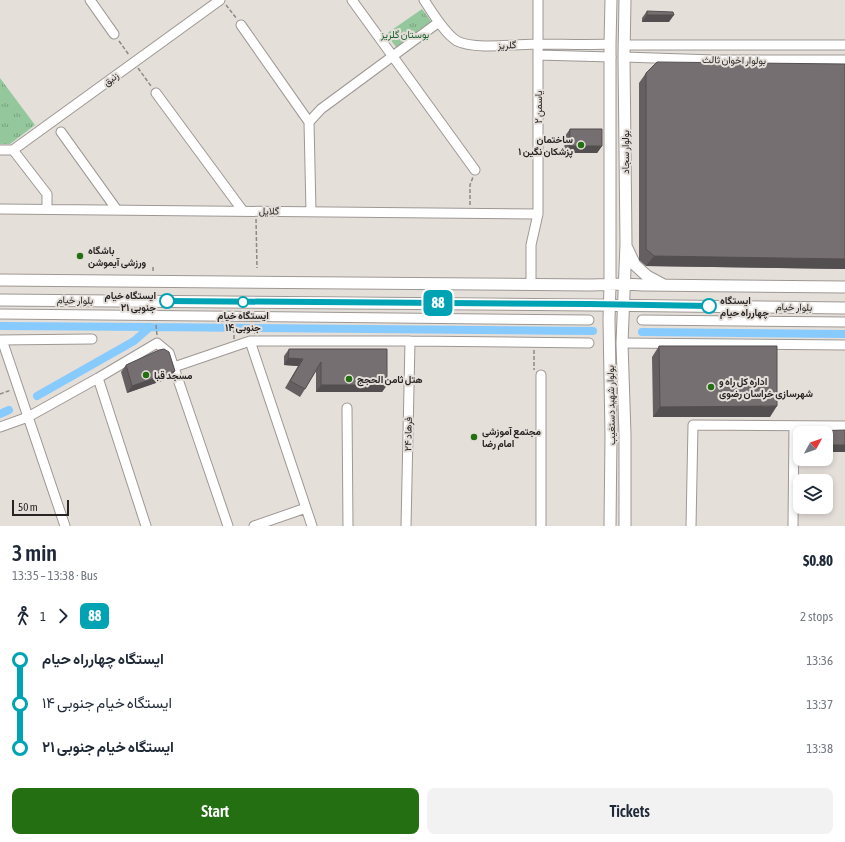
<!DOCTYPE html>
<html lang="en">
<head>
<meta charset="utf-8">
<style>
	:root { --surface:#fff; --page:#f2f2f3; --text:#1f2937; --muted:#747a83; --accent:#246f12 }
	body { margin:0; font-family:"Asap Condensed",Vazirmatn,sans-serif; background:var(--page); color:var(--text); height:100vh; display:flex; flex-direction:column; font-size:15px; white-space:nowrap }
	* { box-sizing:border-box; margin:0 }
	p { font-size:13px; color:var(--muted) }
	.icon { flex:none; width:22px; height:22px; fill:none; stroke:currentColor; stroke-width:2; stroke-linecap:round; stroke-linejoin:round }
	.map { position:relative; height:526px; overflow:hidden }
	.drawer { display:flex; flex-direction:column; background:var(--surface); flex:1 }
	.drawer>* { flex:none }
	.badge { padding:0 8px; border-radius:6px; font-size:14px; line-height:26px }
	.needle { width:26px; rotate:50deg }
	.fabs { position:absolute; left:793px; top:426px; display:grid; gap:8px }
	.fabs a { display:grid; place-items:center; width:40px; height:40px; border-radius:8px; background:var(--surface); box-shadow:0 2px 6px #0003; font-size:20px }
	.scale { position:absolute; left:12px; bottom:10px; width:57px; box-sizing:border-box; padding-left:4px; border:2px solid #272423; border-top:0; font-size:11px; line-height:14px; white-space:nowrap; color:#272423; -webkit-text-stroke:3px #e5dfda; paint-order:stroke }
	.map>.badge { position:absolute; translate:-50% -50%; box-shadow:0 0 0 2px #fff }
	.legs { display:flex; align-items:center; gap:6px; height:44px; padding:0 12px; font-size:13px }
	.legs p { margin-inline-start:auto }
	.summary { display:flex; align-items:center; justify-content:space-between; height:68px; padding:0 12px }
	h1 { font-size:22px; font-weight:600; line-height:30px }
	.button { display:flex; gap:8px; margin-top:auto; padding:8px 12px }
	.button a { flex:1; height:46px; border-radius:8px; background:var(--accent); color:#fff; font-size:16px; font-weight:600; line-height:46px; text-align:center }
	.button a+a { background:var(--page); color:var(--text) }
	ul { padding:0 12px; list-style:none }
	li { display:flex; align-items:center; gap:14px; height:44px; font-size:15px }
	li i { display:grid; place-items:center; width:6px; height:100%; margin:0 5px; background:currentColor }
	li i::after { content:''; width:10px; height:10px; margin:-5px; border:3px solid; border-radius:50%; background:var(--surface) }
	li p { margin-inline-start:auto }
	li:first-child i { background:linear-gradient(#0000 50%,currentColor 0) }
	li:last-child i { background:linear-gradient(currentColor 50%,#0000 0) }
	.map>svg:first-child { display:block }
	.grass { fill:url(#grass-tufts) }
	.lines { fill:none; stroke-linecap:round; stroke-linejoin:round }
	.canal { stroke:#87cafe; stroke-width:8 }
	.minor-casing { stroke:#9e9894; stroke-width:11 }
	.major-casing { stroke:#9e9894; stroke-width:13 }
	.path { stroke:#8d8986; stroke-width:1.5; stroke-dasharray:4 2; stroke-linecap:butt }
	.minor { stroke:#fff; stroke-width:9 }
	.major { stroke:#fff; stroke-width:11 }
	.wall { fill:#655f61 }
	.shaded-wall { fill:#534e4f }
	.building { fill:#766f71; stroke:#534e4f }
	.line-1-casing { stroke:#fff; stroke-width:9 }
	.line-1 { stroke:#00a3b4; stroke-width:6 }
	.poi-dot { fill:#246f12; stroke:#e5dfda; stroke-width:1.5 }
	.stop-1-dot { fill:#fff; stroke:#00a3b4; stroke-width:2 }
	.labels { text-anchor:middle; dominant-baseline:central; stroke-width:4; stroke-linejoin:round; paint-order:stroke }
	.park-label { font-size:10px; fill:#1a5f2d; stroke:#e5dfda }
	.street-label { font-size:10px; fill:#272423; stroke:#e5dfda }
	.poi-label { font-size:10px; font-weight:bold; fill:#272423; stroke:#e5dfda; text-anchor:start }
	.stop-label { font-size:10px; font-weight:bold; fill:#272423; stroke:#e5dfda; text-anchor:end }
</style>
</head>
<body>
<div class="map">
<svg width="845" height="526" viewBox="0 0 845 526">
	<defs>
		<pattern id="grass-tufts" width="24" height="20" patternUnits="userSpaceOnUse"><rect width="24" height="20" fill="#94c89c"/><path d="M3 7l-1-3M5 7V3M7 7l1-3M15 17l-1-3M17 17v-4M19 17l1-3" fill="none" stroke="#79a27f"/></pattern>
	</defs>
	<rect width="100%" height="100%" fill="#e5dfda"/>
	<path class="grass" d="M422,9L434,25L399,51L386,34Z
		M0,78L35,125L10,144H0Z"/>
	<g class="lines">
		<path class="canal" d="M0,326L150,327L593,331
			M642,332L845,334
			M37,396L134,341L150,327
			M0,414L9,410"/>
		<g class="minor-casing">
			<path id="minor" d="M90,0L114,34
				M352,0L475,170
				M424,0C432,12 445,34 457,41C474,50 518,44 539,44C563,44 586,45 610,44
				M241,25L309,122
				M624,45H845
				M538,55L611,57
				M624,57L714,60H845
				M156,93L243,211
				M309,122L321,109L439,22
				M309,122L311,212
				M61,132L117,210
				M0,150H13L220,0
				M13,150L47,194V209
				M0,209L538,214
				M531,285V245L538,214V0
				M0,314L589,320
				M642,320L845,322
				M0,340L92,339
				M2,340L65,526
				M250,341L312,526
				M622,343L845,345
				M174,367L250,341H410L589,343
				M98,378L146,526
				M347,408L348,526
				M0,427L28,417L98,378L157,343L169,353L228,526
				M254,526L306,508
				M406,526L410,341
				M541,526V375
				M691,526L693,425L845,426
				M793,526L794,426"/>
		</g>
		<g class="major-casing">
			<path id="major" d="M627,248L635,265L647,276L664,285
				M0,280L591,285L624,284L643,285L845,287
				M0,300L590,305L845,308
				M610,526L611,436L609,320L610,285V44L611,0
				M625,526V435L622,343L626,244L624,57L625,0"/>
		</g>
		<path class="path" d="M226,5L237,19
			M119,41L129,55
			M138,68L151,86
			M470,205V185L473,177
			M256,219L257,268
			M153,267V273
			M156,325L157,335
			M255,334V325
			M234,339V324
			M534,350V370
			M0,394L11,390"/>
		<use href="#minor" class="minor"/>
		<use href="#major" class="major"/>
	</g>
	<path class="wall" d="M647,11L669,22H642V18Z
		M845,64V269L646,266L639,260V83L646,73Z
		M570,129L602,146L597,153H564L565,136Z
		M659,346L770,417H653L652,357Z
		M289,349L387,385L382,392H316V371L305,389L300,397L285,388L298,366L284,365V356Z
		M126,365L170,378L127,393L121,372Z"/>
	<path class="shaded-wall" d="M647,15H674L669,22H642Z
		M569,146H602L597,153H564Z
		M654,256L845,259V269L646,266Z
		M288,358L303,359L298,366L284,365Z
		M175,371L170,378L127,393L132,386Z
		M321,385H387L382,392H316Z
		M777,406L770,417H653L660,407Z
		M826,445H845V452H826Z"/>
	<path class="building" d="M647,11L673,12L674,15H647Z
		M657,62L845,64V259L654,256L646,249V73Z
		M570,129H602V146H569Z
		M659,346H777V406L660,407Z
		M164,349L169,352L175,371L132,386L126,365L159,350Z
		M289,349H387V385H321V362L305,389L290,381L303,359L288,358Z
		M845,430V445H826V433H814V431Z"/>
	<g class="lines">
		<g class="line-1-casing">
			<path id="line-1" d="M167,301L590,304L709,306"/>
		</g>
		<use href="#line-1" class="line-1"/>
	</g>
	<g class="poi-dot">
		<circle cx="581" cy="145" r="4"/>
		<circle cx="80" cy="256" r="4"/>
		<circle cx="146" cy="375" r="4"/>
		<circle cx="349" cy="379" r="4"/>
		<circle cx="711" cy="387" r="4"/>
		<circle cx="474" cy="437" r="4"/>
	</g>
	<g class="stop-1-dot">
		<circle cx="167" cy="301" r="7"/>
		<circle cx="243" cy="302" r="5"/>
		<circle cx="709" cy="306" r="7"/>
	</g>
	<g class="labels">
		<g class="park-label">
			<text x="405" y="34">بوستان گلریز</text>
		</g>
		<g class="street-label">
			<text transform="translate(507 45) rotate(-2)">گلریز</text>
			<text transform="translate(734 60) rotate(1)">بولوار اخوان ثالث</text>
			<text transform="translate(111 79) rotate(-36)">زنبق</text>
			<text transform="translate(538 107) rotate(-90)">یاسمن ۲</text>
			<text transform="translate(625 152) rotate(-90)">بولوار سجاد</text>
			<text transform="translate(269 211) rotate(1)">گلایل</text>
			<text transform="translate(75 300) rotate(1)">بلوار خیام</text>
			<text transform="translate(794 307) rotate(1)">بلوار خیام</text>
			<text transform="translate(611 405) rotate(-91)">بولوار شهید دستغیب</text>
			<text transform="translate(408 434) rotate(-89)">فرهاد ۲۴</text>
		</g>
		<g class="poi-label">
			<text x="573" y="139" text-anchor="end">ساختمان<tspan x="573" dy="12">پزشکان نگین ۱</tspan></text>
			<text x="88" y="250">باشگاه<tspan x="88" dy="12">ورزشی آیموشن</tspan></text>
			<text x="154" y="375">مسجد قبا</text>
			<text x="357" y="379">هتل ثامن الحجج</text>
			<text x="719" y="381">اداره کل راه و<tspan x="719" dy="12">شهرسازی خراسان رضوی</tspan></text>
			<text x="482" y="431">مجتمع آموزشی<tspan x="482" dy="12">امام رضا</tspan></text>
		</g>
		<g class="stop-label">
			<text x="156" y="295">ایستگاه خیام<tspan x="156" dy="12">جنوبی ۲۱</tspan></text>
			<text x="720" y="300" text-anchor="start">ایستگاه<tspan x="720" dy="12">چهارراه حیام</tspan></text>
			<text x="243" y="315" text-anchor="middle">ایستگاه خیام<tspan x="243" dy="12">جنوبی ۱۴</tspan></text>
		</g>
	</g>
</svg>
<div class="fabs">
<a><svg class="needle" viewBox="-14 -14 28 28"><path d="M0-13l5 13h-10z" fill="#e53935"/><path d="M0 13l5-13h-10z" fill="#747a83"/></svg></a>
<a><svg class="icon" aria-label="layers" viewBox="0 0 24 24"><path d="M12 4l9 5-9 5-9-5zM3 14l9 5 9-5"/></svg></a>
</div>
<div class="scale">50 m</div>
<b class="badge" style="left:438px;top:303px;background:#00a3b4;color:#fff">88</b>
</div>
<section class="drawer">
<div class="summary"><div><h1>3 min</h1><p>13:35 – 13:38 · Bus</p></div><b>$0.80</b></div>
<div class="legs"><svg class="icon" aria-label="walk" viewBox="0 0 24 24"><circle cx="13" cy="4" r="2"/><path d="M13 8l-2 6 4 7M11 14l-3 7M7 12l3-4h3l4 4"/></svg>1<svg class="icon" aria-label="forward" viewBox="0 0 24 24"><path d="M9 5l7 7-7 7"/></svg><b class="badge" style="background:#00a3b4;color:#fff">88</b><p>2 stops</p></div>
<ul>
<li><i style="color:#00a3b4"></i><b>ایستگاه چهارراه حیام</b><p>13:36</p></li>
<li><i style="color:#00a3b4"></i><span>ایستگاه خیام جنوبی ۱۴</span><p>13:37</p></li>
<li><i style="color:#00a3b4"></i><b>ایستگاه خیام جنوبی ۲۱</b><p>13:38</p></li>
</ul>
<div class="button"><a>Start</a><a>Tickets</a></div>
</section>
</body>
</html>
